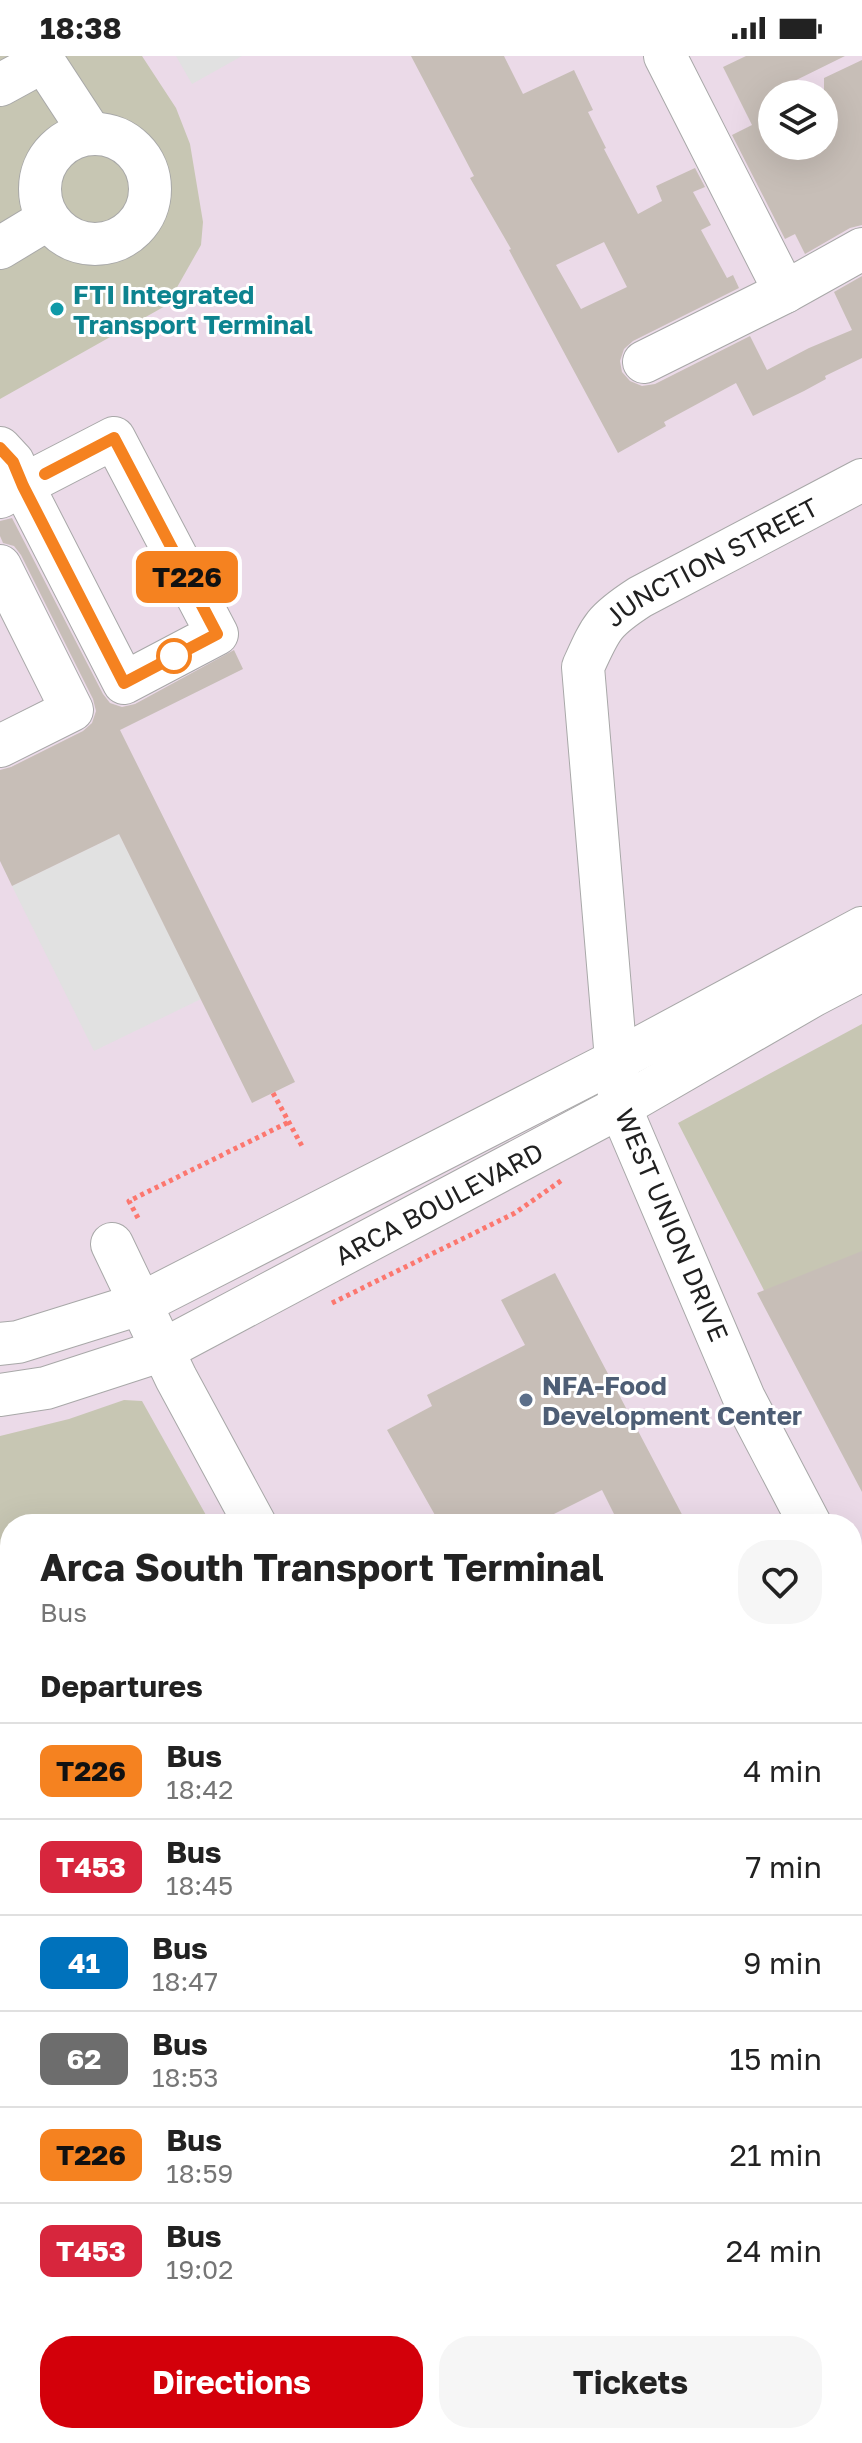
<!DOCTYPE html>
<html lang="en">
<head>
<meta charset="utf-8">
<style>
	:root { --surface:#fff; --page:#f6f6f6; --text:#222; --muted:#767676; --line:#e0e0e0; --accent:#d3000a }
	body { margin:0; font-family:"Golos Text",sans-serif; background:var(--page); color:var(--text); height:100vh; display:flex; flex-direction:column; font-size:30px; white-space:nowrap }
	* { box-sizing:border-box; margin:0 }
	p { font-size:26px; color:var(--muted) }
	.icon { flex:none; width:44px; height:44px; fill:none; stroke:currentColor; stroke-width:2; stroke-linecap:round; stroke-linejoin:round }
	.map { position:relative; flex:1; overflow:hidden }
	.drawer { position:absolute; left:0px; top:1458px; width:862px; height:930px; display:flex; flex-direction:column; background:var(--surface); border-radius:32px 32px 0 0; box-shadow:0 8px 32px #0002 }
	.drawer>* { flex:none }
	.badge { padding:0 16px; border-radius:12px; font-size:28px; line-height:52px }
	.fabs { position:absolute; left:758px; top:24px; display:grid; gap:16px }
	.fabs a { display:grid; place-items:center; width:80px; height:80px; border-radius:50%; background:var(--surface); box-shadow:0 8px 32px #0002; font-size:40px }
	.map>.badge { position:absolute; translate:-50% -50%; box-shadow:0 0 0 4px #fff }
	h2 { padding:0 40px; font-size:30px; line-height:72px }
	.round { display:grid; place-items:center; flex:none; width:84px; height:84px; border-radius:32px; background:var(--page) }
	.overview { display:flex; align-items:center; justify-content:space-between; height:136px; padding:0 40px }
	h1 { font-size:38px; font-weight:700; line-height:60px }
	.primary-button { display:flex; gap:16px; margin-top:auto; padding:16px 40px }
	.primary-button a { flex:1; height:92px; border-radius:32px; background:var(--accent); color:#fff; font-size:32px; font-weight:700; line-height:92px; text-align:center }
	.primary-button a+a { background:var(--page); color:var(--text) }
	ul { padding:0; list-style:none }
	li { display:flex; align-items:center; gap:24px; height:96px; padding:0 40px; border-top:2px solid var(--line) }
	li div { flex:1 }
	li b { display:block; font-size:30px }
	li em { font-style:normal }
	li .badge { min-width:88px; font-weight:700; text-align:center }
	.status { display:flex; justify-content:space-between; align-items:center; height:56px; padding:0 40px; background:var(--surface); direction:ltr }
	.status svg { height:22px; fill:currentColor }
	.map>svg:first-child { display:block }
	.residential { fill:#dfdede }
	.industrial { fill:#ebdae8; fill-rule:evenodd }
	.construction { fill:#c7c6b3 }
	.parking { fill:#e1e1e1 }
	.building { fill:#c7beb7; fill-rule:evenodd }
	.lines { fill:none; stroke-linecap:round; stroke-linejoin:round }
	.minor-casing { stroke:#a8a8a8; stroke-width:44 }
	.major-casing { stroke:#9f6300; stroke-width:46 }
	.path { stroke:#fc776f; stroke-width:5; stroke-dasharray:4 4; stroke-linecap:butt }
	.minor { stroke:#fff; stroke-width:42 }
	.major { stroke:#fdd1a2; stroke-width:44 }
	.line-casing { stroke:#fff; stroke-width:18 }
	.line { stroke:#f58220; stroke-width:12 }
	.culture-dot { fill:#0f9aa8; stroke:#fff; stroke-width:3 }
	.stop-dot { fill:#fff; stroke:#f58220; stroke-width:4 }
	.service-dot { fill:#5c6f8a; stroke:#fff; stroke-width:3 }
	.labels { text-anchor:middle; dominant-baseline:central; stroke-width:6; stroke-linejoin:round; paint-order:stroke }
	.culture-label { font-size:26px; font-weight:bold; fill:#0d838f; stroke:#fff; text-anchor:start }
	.street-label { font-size:26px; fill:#212121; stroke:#fff }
	.service-label { font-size:26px; font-weight:bold; fill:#4e5e75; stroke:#fff; text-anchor:start }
</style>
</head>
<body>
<div class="status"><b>18:38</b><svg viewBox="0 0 49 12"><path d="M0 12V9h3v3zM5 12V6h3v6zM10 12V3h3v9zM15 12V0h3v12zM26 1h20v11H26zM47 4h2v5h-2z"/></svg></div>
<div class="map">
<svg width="862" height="2387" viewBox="0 0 862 2387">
	<rect width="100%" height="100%" fill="#f2eee8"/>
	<path class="residential" d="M0,1913L10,1918V2378H548L558,2387H0Z"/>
	<path class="industrial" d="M0,0H862V2387H662L652,2378H852V1468H10V1849L0,1844ZM772,38H824V90H772Z"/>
	<path class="construction" d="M0,0H142L176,52L190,88L203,166L201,189L167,249L0,343Z
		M862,968V1425L678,1067Z
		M124,1344L142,1345L211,1468H10V1843L0,1838V1380L69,1363Z"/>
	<path class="parking" d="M176,0H242L192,28Z
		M119,778L201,943L94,995L12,830Z"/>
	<path class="building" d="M411,0H504L523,38L574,14L593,54L588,56L606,92L604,93L638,158L662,145L656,130L695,112L705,131L693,136L711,169L701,174L727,222L733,219L739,232L633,285L624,293L620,305L622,316L630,325L642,330L655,328L750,280L767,314L809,292L852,274L834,236L862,220V302L825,320L826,323L804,335L753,360L736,327L664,366L666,370L618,397L509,194L511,193L470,122L474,120ZM604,186L627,231L581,253L556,209Z
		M746,0H845L772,36V90H824V22L862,4V169L850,172L805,198L795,178L785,183L732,79L752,69L723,11Z
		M12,462L103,638L110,647L122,651L135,648L234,594L243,613L120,674L295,1026L252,1047L119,778L12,830L0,805V714L11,711L83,675L92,667L96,655L93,643L21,499L14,490L3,487L0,480V465Z
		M862,1195V1436L757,1237Z
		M555,1217L687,1468H619L602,1434L534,1468H440L387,1374L432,1350L427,1339L525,1289L501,1244Z"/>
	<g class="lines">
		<g class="minor-casing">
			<g id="minor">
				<path d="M40,0L91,78"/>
				<path d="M665,0L785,236"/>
				<path d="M0,29L44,5"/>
				<circle cx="95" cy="133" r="55"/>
				<path d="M0,192L48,163"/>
				<path d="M644,306L785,236L862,193"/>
				<path d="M0,392L13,406L23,430L124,627L217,578L114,382L0,441"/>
				<path d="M0,510L72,654L0,690"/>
				<path d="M112,1188L176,1322L255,1468"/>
				<path d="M0,1288L18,1286L140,1248L615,1005L862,872"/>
				<path id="s1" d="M0,1339L46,1332L163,1294L620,1051L814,939L862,914"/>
				<path id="s2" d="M810,1468L744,1342L620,1051L583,611C601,571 603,565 640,541L862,424"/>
				<path d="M852,1547L862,1566"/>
				<path d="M852,1770L862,1765"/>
				<path d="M0,2061L10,2068"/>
				<path d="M852,2218L862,2236"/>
				<path d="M852,2322L862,2313"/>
				<path d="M0,2361L10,2370"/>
				<path d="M354,2378L364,2387"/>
				<path d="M768,2387L781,2378"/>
			</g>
		</g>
		<g class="major-casing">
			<path id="major" d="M0,1872L10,1877
				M594,2378L604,2387"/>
		</g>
		<path class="path" d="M273,1037L303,1092
			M138,1162L129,1145L289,1066
			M332,1247L515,1157L562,1124"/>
		<use href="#minor" class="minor"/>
		<use href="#major" class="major"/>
	</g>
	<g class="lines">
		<g class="line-casing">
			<path id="line" d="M0,392L13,406L23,430L124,627L217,578L114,382L45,418"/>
		</g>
		<use href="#line" class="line"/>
	</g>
	<circle class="culture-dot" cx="57" cy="253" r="8"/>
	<circle class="stop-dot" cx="174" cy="600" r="16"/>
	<circle class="service-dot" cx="526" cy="1344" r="8"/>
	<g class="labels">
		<g class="culture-label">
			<text x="73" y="238">FTI Integrated<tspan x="73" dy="30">Transport Terminal</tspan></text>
		</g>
		<g class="street-label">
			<text stroke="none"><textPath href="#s2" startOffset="1072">JUNCTION STREET</textPath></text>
			<text stroke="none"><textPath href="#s1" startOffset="482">ARCA BOULEVARD</textPath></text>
			<text transform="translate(672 1169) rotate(67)">WEST UNION DRIVE</text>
		</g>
		<g class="service-label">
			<text x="542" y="1329">NFA-Food<tspan x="542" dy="30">Development Center</tspan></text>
		</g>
	</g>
</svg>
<div class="fabs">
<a><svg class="icon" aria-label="layers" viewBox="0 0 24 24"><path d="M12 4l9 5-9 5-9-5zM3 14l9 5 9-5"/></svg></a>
</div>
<b class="badge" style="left:187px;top:521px;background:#f58220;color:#111">T226</b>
<section class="drawer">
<div class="overview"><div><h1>Arca South Transport Terminal</h1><p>Bus</p></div><a class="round"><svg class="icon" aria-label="heart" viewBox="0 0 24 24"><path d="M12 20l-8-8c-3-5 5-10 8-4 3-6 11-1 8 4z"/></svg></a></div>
<h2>Departures</h2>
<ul>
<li><span class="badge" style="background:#f58220;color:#111">T226</span><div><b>Bus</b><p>18:42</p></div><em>4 min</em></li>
<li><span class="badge" style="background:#d7263d;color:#fff">T453</span><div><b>Bus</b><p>18:45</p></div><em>7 min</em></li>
<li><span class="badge" style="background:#0072bc;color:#fff">41</span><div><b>Bus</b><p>18:47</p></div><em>9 min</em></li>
<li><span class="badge" style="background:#6d6d6d;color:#fff">62</span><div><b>Bus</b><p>18:53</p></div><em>15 min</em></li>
<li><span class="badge" style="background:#f58220;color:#111">T226</span><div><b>Bus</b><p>18:59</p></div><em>21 min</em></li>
<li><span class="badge" style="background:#d7263d;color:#fff">T453</span><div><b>Bus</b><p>19:02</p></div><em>24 min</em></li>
</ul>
<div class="primary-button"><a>Directions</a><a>Tickets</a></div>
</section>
</div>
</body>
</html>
